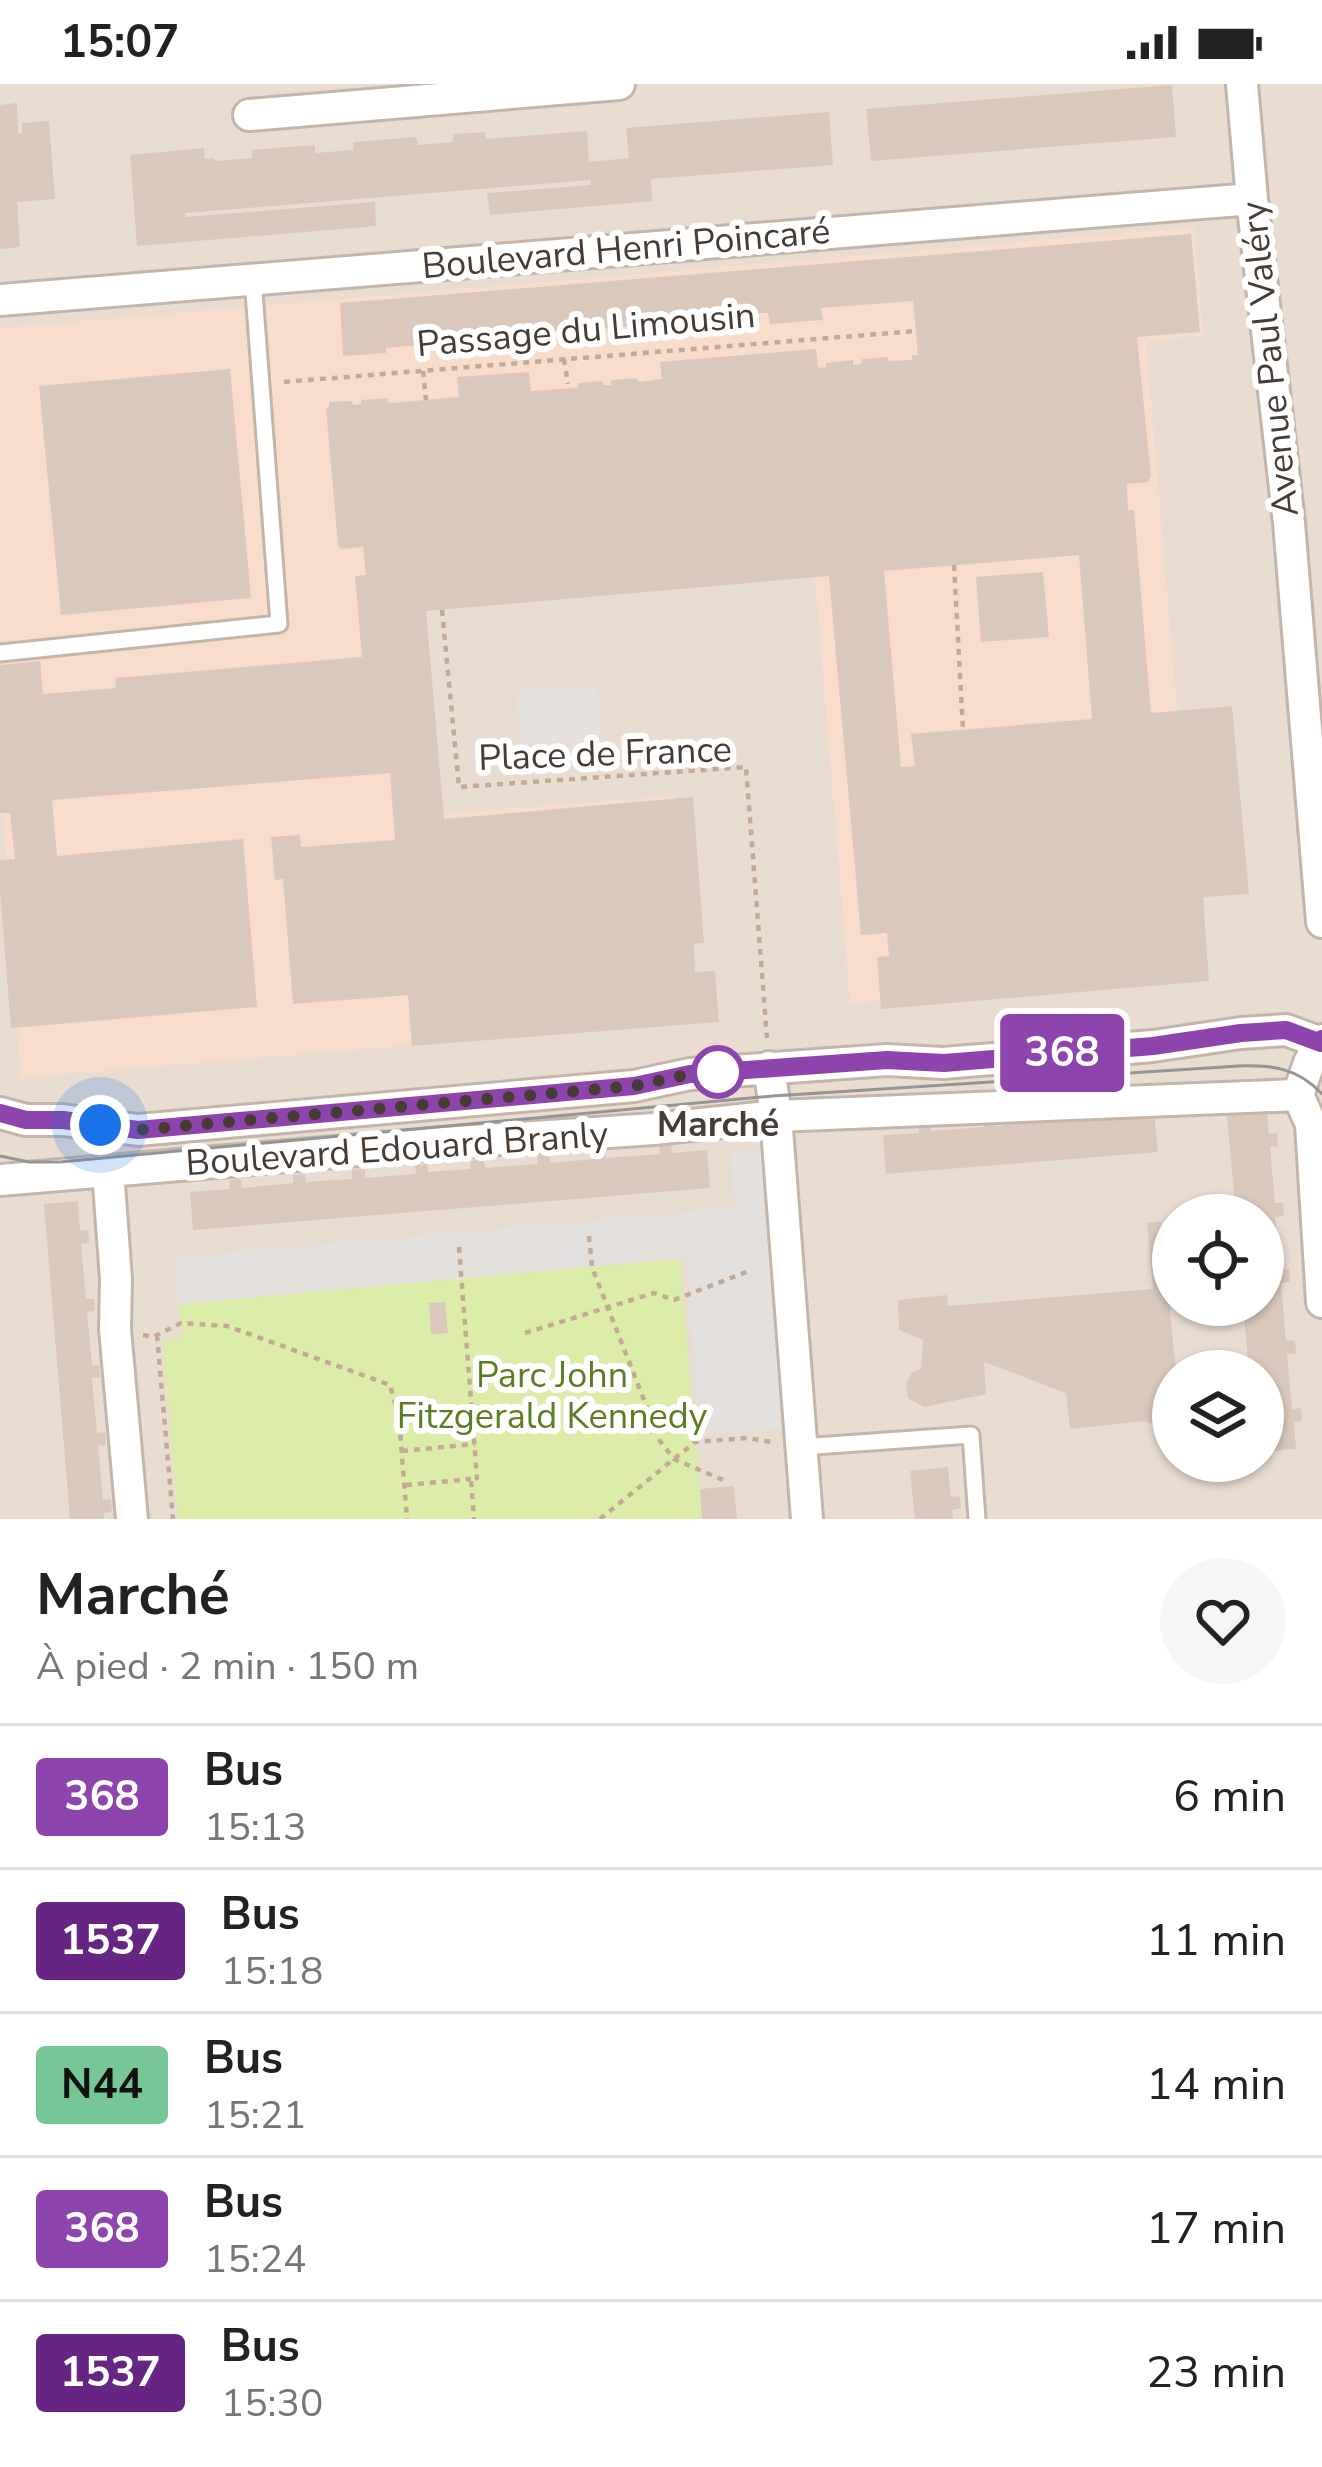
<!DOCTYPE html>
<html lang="fr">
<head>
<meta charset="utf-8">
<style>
	:root { --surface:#fff; --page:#f6f6f6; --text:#222; --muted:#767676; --line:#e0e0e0 }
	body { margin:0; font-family:"Nunito Sans",sans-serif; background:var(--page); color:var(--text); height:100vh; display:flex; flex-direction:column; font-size:45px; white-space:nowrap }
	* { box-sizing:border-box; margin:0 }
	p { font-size:39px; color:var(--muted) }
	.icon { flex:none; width:66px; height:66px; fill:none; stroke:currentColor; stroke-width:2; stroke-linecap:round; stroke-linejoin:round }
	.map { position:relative; height:1435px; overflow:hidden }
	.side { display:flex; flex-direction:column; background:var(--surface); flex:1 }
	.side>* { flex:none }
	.badge { padding:0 24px; border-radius:9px; font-size:42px; line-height:78px }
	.fabs { position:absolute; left:1152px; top:1110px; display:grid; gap:24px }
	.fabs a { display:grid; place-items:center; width:132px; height:132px; border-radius:50%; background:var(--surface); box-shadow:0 3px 9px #0004; font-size:60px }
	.you { position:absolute; width:60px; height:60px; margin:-30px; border:9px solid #fff; border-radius:50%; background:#1a73e8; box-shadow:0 0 0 18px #1a73e833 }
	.map>.badge { position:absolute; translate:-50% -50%; box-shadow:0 0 0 6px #fff }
	.round { display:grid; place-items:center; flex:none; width:126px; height:126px; border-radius:63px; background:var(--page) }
	.head { display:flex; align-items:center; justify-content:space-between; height:204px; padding:0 36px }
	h1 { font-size:57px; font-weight:700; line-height:90px }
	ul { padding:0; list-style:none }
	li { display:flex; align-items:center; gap:36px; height:144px; padding:0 36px; border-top:3px solid var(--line) }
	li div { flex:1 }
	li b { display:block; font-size:45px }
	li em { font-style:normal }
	li .badge { min-width:132px; font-weight:700; text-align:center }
	.status { display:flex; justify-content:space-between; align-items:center; height:84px; padding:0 60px; background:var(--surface); direction:ltr }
	.status svg { height:33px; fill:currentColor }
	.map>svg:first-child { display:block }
	.residential { fill:#e9ddd2; fill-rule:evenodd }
	.commercial { fill:#f8ddcd }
	.green { fill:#dceda9 }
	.parking { fill:#e4e0dd }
	.building { fill:#dac8bc; fill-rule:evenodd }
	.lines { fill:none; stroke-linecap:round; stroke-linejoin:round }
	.lane-casing { stroke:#c3b5a9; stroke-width:21 }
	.street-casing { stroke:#c3b5a9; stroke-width:36 }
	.path { stroke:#c4aa96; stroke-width:4.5; stroke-dasharray:6 6; stroke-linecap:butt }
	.lane { stroke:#fff; stroke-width:15 }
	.street { stroke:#fff; stroke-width:30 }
	.tram { stroke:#959595; stroke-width:3 }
	.line-casing { stroke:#fff; stroke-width:27 }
	.line { stroke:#8e44ad; stroke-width:18 }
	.walk { stroke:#473c34; stroke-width:12; stroke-dasharray:0 21.6 }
	.stop-dot { fill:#fff; stroke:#8e44ad; stroke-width:6 }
	.labels { text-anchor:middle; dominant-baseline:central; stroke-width:12; stroke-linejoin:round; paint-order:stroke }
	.street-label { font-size:36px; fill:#473c34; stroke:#fff }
	.stop-label { font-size:36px; font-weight:bold; fill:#473c34; stroke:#fff }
	.park-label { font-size:36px; fill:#587f21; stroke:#fff }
</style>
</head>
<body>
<div class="status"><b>15:07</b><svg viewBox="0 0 49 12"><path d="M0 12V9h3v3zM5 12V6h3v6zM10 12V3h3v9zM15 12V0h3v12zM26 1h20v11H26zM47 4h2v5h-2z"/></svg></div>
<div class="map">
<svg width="1322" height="1435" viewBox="0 0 1322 1435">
	<rect width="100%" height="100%" fill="#f4ece5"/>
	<path class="residential" d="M0,0H1322V1435H0ZM1173,1131H1263V1221H1173ZM1173,1287H1263V1377H1173Z"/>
	<path class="commercial" d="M1194,143L1203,251L1146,257L1199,891L850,919L814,480L403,513L420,732L674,712L692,937L20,994L0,679V244Z"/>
	<path class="green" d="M680,1175L702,1435H178L163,1256L182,1254L179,1220Z"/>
	<path class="parking" d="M596,601L607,679L520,688L516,607Z
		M763,1064L788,1343L699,1351L686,1173L179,1220L177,1173L734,1124L731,1067Z"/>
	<path class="building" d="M1172,1L1176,53L871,77L866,25Z
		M17,19L18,49H22V39L49,37L55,115L17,118L20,163L0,165V21Z
		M829,28L833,81L651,95L652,117L490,131L487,109L591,101V96L185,129V133L375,118L376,142L137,162L130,71L204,64L205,75L214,74L215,77L252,74V66L315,61V69L353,66V58L416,53L418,61L453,58V50L485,48L486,55L587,47L589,78L629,74L626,44Z
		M1191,150L1200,248L1137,253L1151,392L1148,398L1127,400L1128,426H1134L1151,629L1232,622L1249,810L1203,813L1209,897L881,925L877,873L889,872L887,849L861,851L829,492L426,527L444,735L693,713L704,859L694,860L695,888L715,887L719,938L412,962L408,911L293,920L283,795L275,796L271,753L300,751L301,763L395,756L390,689L52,716L57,772L243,755L257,923L11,944L0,807V776L15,775L10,729H0V581L40,577L43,610L116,604L115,594L362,573L355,492L366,491L363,463L341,465L338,461L326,324L329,323V318L352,317L353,321L361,320V316L388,314V318L391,319L459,313L457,293L529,288L531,307L575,304L578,303V299L603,297V301H611V296L636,294L639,298L662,295L660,278L816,265L818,284L826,283V279L853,276V281L861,280L862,275L887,273L889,277L912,276V271H918L913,217L821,224L823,236L770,240L768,229H757L758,238L687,244L686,235L673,237L674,248L651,250L649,241L529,251L530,260L494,263L493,253L480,255V261L420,266L419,261L386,264V269L343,272L340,219ZM1079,471L1092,635L911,650L915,682L901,683L884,487Z
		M230,285L251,514L61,531L39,302Z
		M1043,488L1049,553L981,558L976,493Z
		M1266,1019L1269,1050L1277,1049L1278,1062L1270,1063L1275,1119H1283L1284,1132L1275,1133L1280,1186L1289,1185L1290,1198L1281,1199L1286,1257L1295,1256L1296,1270H1287L1292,1325L1301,1324L1302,1337L1294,1338L1296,1365L1263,1368V1287H1249L1243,1221H1263V1131H1236L1226,1023Z
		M1051,1027L1052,1037L1154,1029L1158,1068L886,1090L883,1051L919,1049L918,1038L931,1037V1047L984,1043L983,1033L995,1032L996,1042L1040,1038V1028Z
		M671,1059L672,1069L707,1066L710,1104L193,1146L190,1108L230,1105L229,1096L241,1095L242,1104L293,1099V1091L305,1090L306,1098L352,1095V1086L365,1085V1094L416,1090L415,1081L427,1080L428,1088L471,1085L470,1077L484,1075L485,1084L538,1080L537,1071L550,1070V1079L595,1075L594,1066L605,1065L606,1074L660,1070L659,1061Z
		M78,1117L80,1147L88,1146L89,1159L81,1160L86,1215H94L95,1227L87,1228L92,1281H99L100,1293L92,1294L97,1349L105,1348L106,1361L98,1362L103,1416L111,1415L112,1428L104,1429V1435H70L44,1120Z
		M1161,1137L1176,1287H1173V1348L1145,1337L1070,1345L1066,1309L984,1278L986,1310L924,1323L908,1314L906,1300L912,1289L921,1285L923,1256L899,1246L898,1216L947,1211L948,1222L1153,1205L1147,1139Z
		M445,1218L448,1249L431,1250L429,1219Z
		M948,1383L951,1413L960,1412L961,1424L952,1426L953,1435H915L910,1387Z
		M734,1402L737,1435H702L700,1405Z"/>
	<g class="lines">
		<g class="lane-casing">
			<path id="lane" d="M0,569L279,540L253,195
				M801,1363L971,1351L977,1435"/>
		</g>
		<g class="street-casing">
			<path id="street" d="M1242,0L1252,115L1289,439L1322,838
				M249,31L619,0
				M0,216L1252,115
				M1322,956L1309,979L1298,1011L1311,1040L1322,1218
				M769,983L776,1032L807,1435
				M0,1029L26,1036H63L138,1046L634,1002L690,990L887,976L943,979L1153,962L1241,949L1286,946L1321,959
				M108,1087L116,1195L115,1245L132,1435
				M0,1096L443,1059L654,1045L776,1032L1298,1011"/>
		</g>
		<path class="path" d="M564,275L568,300
			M423,287L426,316
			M284,298L916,247
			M954,481L963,646
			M442,526L459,703L746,683L767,954
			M589,1152L592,1183L660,1357L674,1375L723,1396
			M459,1163L477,1394L471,1395L474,1435
			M525,1249L654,1209L674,1216L749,1187
			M143,1251L153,1253L181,1239L227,1242L390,1301L399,1334L407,1435
			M157,1251L173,1435
			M473,1337L515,1333
			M616,1345L654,1341
			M402,1367L475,1360
			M406,1401L471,1395
			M600,1435L695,1358L747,1354L772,1358"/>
		<use href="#lane" class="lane"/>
		<use href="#street" class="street"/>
		<path class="tram" d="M0,1072L29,1078H60L773,1012L1239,982C1273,981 1298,984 1322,1010"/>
	</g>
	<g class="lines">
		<g class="line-casing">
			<path id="line" d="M0,1029L26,1036H63L138,1046L634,1002L690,990L887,976L944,979L1153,962L1241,949L1286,946L1321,959L1322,955"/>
		</g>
		<use href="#line" class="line"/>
		<path class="walk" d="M100,1041L138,1046L634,1002L690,990L718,988"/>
	</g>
	<circle class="stop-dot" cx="718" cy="988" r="24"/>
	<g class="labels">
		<g class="street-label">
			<text transform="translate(626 165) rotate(-5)">Boulevard Henri Poincaré</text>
			<text transform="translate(586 246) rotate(-5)">Passage du Limousin</text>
			<text transform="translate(1270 275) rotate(-96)">Avenue Paul Valéry</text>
			<text transform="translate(605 670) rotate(-2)">Place de France</text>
			<text transform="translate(397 1065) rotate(-4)">Boulevard Edouard Branly</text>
		</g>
		<g class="stop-label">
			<text x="718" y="1040">Marché</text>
		</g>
		<g class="park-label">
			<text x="552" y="1291">Parc John<tspan x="552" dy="41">Fitzgerald Kennedy</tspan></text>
		</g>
	</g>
</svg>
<div class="fabs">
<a><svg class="icon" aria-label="locate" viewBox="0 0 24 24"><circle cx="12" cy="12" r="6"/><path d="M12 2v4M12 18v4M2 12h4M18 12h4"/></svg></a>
<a><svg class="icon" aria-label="layers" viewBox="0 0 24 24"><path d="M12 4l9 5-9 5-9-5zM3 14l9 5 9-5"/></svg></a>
</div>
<div class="you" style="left:100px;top:1041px"></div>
<b class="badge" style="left:1062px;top:969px;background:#8e44ad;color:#fff">368</b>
</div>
<section class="side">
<div class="head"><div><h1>Marché</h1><p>À pied · 2 min · 150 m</p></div><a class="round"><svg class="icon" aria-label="heart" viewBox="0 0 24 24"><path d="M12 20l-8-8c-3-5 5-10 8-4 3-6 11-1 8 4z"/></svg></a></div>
<ul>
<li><span class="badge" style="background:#8e44ad;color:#fff">368</span><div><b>Bus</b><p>15:13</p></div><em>6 min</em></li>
<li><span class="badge" style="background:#662483;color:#fff">1537</span><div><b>Bus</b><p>15:18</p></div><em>11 min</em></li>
<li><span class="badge" style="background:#77c695;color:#111">N44</span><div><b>Bus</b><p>15:21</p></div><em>14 min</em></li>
<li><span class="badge" style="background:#8e44ad;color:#fff">368</span><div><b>Bus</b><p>15:24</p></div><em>17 min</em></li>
<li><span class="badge" style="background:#662483;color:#fff">1537</span><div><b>Bus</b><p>15:30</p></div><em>23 min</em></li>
</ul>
</section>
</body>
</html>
